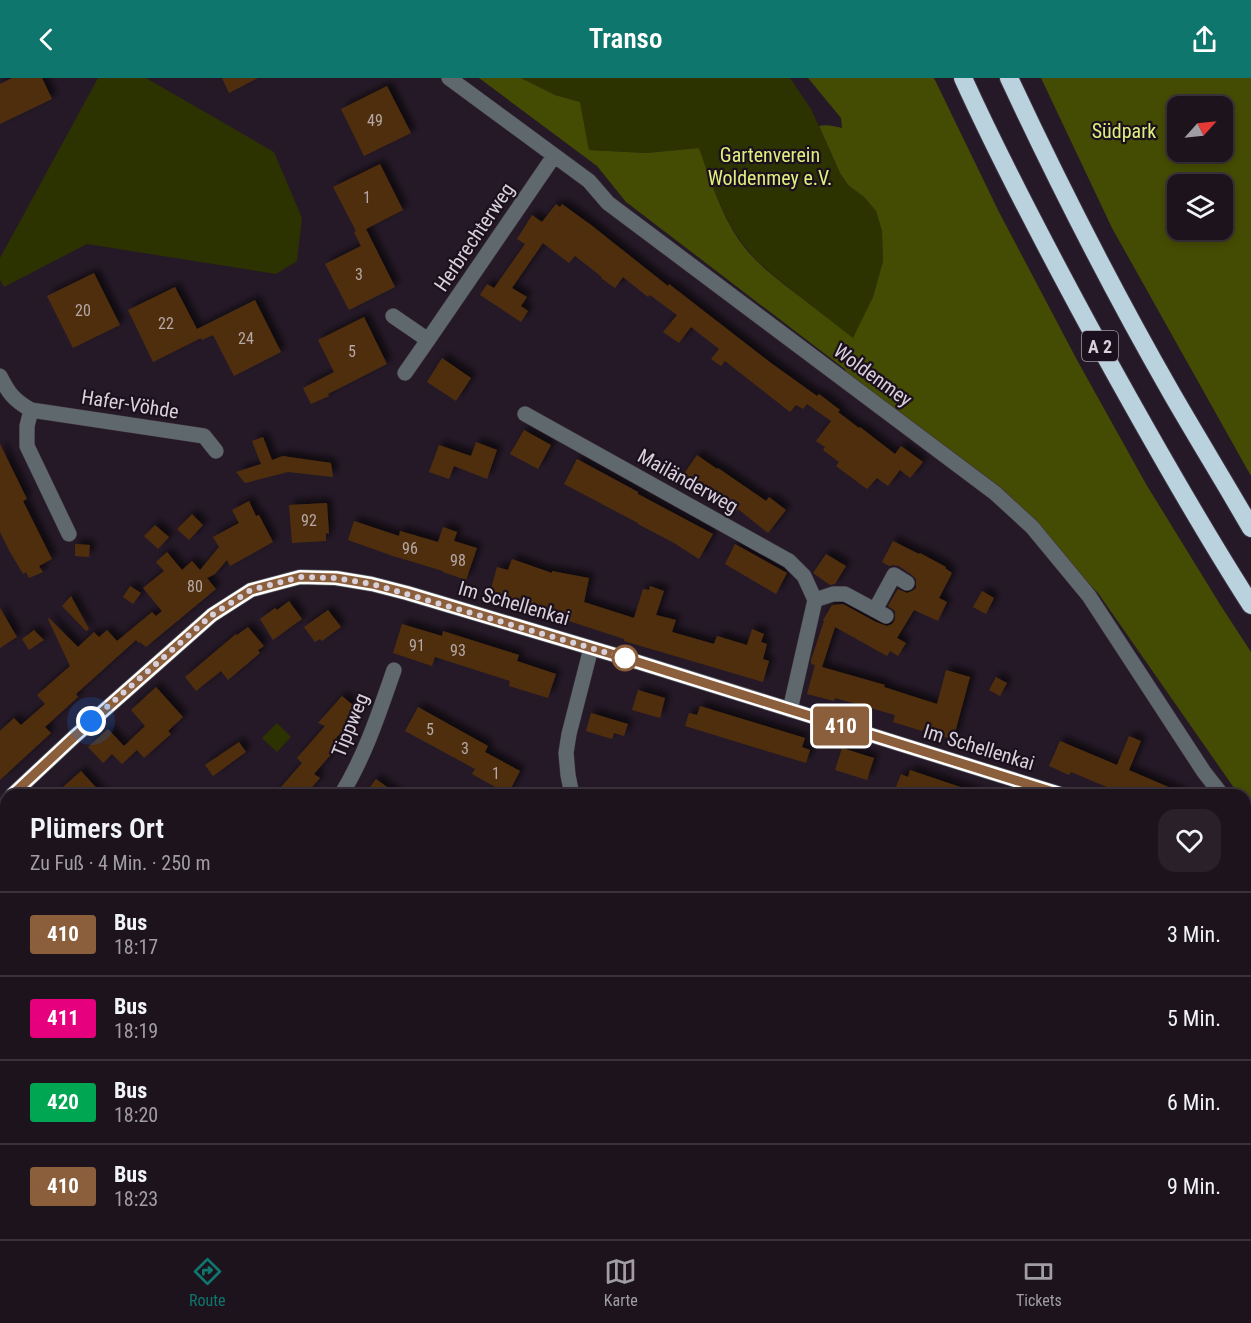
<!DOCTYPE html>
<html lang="de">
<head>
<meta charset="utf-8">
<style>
	:root { --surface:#1c131d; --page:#29202a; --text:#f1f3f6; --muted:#a09ea4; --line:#3a323b; --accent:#0f766e }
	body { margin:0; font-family:"Roboto Condensed",sans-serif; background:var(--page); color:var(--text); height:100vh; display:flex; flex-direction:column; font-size:22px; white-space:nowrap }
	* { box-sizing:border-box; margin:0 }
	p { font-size:20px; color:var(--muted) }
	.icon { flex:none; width:33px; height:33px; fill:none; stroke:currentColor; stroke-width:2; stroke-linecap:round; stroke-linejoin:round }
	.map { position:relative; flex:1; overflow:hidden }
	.drawer { position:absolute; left:0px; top:711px; width:1251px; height:450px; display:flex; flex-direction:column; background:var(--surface); border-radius:18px 18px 0 0; box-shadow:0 3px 9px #0003,0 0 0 2px var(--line) }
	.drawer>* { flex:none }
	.badge { padding:0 12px; border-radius:4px; font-size:21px; line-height:39px }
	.needle { width:39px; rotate:63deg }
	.fabs { position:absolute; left:1167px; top:18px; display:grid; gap:12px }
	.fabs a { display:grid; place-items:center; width:66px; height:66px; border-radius:12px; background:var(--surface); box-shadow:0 3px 9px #0003,0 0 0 2px var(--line); font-size:30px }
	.you { position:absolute; width:30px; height:30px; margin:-15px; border:4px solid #fff; border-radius:50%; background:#1a73e8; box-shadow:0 0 0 9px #1a73e833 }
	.map>.badge { position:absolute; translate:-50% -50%; box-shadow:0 0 0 3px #fff }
	.round { display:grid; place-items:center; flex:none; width:63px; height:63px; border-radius:18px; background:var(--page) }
	.summary { display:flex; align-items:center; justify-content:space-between; height:102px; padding:0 30px }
	h1 { font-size:28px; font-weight:600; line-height:45px }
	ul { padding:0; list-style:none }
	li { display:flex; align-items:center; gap:18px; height:84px; padding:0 30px; border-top:2px solid var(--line) }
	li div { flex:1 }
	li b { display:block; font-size:22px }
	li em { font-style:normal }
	li .badge { min-width:66px; font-weight:700; text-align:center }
	header { display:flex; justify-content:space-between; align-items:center; height:78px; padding:0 30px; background:var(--accent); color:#fff; font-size:27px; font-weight:600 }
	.menu { display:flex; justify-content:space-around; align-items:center; height:84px; border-top:2px solid var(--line); background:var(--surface); font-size:16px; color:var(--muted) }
	.menu a { display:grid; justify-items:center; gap:3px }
	.menu .active { color:var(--accent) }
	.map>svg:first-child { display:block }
	.green { fill:#2d3201 }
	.forest { fill:#444b02; fill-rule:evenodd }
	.building { fill:#502f0e; filter:url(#shadow) }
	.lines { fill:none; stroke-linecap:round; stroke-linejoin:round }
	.minor-casing { stroke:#3e3340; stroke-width:16 }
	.highway-casing { stroke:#3e3340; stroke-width:20 }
	.minor { stroke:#5f686d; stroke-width:15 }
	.highway { stroke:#bad1de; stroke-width:18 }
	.line-casing { stroke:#fff; stroke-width:14 }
	.line { stroke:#8b5e3c; stroke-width:9 }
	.walk { stroke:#d8d0da; stroke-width:6; stroke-dasharray:0 10.8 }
	.stop-dot { fill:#fff; stroke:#8b5e3c; stroke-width:3 }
	.labels { text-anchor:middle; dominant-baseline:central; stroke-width:4.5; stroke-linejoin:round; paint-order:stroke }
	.number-label { font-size:16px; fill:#b6a8a7 }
	.shield { fill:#1b101e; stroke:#9f96a2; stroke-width:1.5 }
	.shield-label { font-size:18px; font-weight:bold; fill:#d8d0da }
	.park-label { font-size:20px; fill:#dfef7d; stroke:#1b101e }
	.street-label { font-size:20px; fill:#d8d0da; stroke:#1b101e }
</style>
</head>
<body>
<header><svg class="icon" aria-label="back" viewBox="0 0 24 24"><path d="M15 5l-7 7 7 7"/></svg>Transo<svg class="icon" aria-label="share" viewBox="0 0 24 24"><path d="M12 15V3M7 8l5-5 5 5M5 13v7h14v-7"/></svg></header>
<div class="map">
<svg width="1251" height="1161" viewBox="0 0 1251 1161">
	<defs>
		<filter id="shadow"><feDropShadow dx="5" dy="-5" stdDeviation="3" flood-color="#0009"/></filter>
	</defs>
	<rect width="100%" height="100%" fill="#251927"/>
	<path class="green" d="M98,0H146L274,74L302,140L297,183L276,196L87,166L4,209L0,202V180Z
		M521,0H790L811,31L840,95L848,107L864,119L876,133L882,153L883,183L873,219L854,261C835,247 817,232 799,218C778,201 756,185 740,162C720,134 710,102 699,70L646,75L589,72L580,24L555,17Z
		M277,645L291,659L277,674L262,660Z
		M280,1155H582L588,1161H273Z
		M588,1155H734L727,1161H593Z
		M741,1155H785L782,1161H734Z"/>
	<path class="forest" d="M479,0H521L555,17L580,24L589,72L646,75L699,70C710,101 720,134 739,162C755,185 777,201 799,218C817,232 835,246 853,260L873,219L883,183L882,153L876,133L864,119L848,107L840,95L819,48C826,46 835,48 842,50L841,40L808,0H934L999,134L1077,282L1146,406L1221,528L1251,574V734L1245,725V717H1239L1098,515L1032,449L840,300L846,292L626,124L597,88Z
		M1041,0H1251V398L1112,150ZM1222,28V74H1178V28ZM1222,106V152H1178V106Z
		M1251,1061V1161H1116L1134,1155H1245V1068Z"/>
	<path class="building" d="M12,0H42L52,21L0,46V6Z
		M222,0H258L229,15Z
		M387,8L411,55L364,78L341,31Z
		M380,86L403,132L366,151L395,209L349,232L325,186L361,168L354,154L356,153L333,109Z
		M556,126L560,129L562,126L591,147L668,208L669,206L771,285L817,318L819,316L840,332L838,334L859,350L860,349L895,376L901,368L923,384L910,400L900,392L888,408L877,400L867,411L836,388L839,384L823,372L825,369L816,363L838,334L831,343L807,326L803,331L796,327L790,334L725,283L721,288L711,281L719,271L691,249L679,265L663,254L677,237L650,217L648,219L623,199L615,210L601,200L602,199L575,178L569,185L543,165L512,210L527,219L521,228L528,233L521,244L480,217L487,206L494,210L525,166L517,161L532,137L542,144Z
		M94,195L120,247L73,270L47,218Z
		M175,209L197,251L255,222L281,274L234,298L213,257L202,262L201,260L153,284L128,232Z
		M364,239L387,286L328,316L329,318L311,326L303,310L334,294L318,262Z
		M442,280L471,300L456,323L427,304Z
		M524,352L551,367L538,391L510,376Z
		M263,359L272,382L283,378L331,385L333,399L288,394L245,405L236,394L261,386L252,363Z
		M476,364L497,372L487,401L454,388L449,401L429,394L439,367L471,378Z
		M0,366L27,421L23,423L52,481L39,488L43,494L29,500L26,494L23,496L10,474L0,454Z
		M697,377L717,391L718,390L766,423L769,419L786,432L768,455L738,431L736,434L703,411L701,413L681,400Z
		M577,381L638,414V416L713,456L699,481L674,465L638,446V445L564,406Z
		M249,423L256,438L259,437L273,464L230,488L227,482L215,496L207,500L216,511L146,569L140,564L139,565L136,562L76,616L78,619L45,649L51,655L0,702V653L14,640L21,647L45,626L37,617L70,588L48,541L49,540L78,569L94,554L99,559L107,552L117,563L152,534L156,538L162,533L143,510L164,493L156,484L167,474L182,492L192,483L200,492L219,469L213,459L239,445L232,432Z
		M327,425L329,456L326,455V463L292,465L289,427Z
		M192,436L203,447L189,462L177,451Z
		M354,443L399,458L400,453L438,464L443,449L457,454L454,463L477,470L466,502L443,494V493L393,478L348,462Z
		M155,447L169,459L158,471L144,458Z
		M893,463L919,476L920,475L946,489L945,490L952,495L939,520L947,524L938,543L914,532L897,560L906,565L898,578L890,573L887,578L835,549L822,589L885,607L884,609L937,626L946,592L970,599L953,662L923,651L922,653L893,644L895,637L835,620L834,623L807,616L815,587L811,586V582L824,543L823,542L832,527L843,526L876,544L887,548L892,546L895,542V533L888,528L898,511L907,515L912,513L916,510V501L912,497L899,488L893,487L889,488L882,484Z
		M75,466L90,467L89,479L75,478Z
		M735,466L787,495L776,516L725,486Z
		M826,476L846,488L835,506L830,507L813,495Z
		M512,481L552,495V493L589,500L584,524L634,540L643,511L649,512L650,508L664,513L656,537L676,542L672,554L714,566L717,558L747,567L752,551L764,556L761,564L767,566L763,581L769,583L763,604L624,563V561L520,527L489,518L497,489L508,492Z
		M130,508L141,515L133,526L123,519Z
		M982,513L994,520L986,536L973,529Z
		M71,518L89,551L86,553L62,528Z
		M289,523L302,541L273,562L260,541L275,530L277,532Z
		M0,530L17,559L0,570Z
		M328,532L341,549L322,563L320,561L315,564L304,549Z
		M402,546L442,558L443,553L519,577L517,583L556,596L548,620L509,608L510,603L435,579L432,588L393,575Z
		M248,549L264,568L258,572L260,575L228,602L221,593L196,613L185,599L236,556L237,557Z
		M34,552L44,562L29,572L22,561Z
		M996,599L1007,605L1000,618L989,612Z
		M156,609L183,639L168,653L171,656L144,680L137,672L122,686L112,676L103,685L88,669L108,651L124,668L145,648L131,632Z
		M638,612L665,620L660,640L632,632Z
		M342,618L360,633L336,660L341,665L314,696L320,700L305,717H274L302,685L297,680L325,648L318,645Z
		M700,628L805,660L802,669L810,672L806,685L685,648L689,635L697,637Z
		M418,629L488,668L485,674L520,693L508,716L472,696L475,691L405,653Z
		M591,635L628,646L624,658L614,655L612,661L586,653Z
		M1129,658L1141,663L1129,692L1187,717H1126L1071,694L1069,697L1049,688L1060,663L1117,687Z
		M239,664L246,674L213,698L205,687Z
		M842,670L874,680L867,702L835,692Z
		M910,692L978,715L977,717H919L896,709L901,696L908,699Z
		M81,693L103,717H54Z
		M376,701L398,717H364Z"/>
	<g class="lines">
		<g class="minor-casing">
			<path id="minor" d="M449,0L589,103L608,125L995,415L1032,449L1089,518L1204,694L1222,717
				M393,238L428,262L405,295
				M428,262L554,78
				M0,298C9,316 14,322 31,332L204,358L216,373
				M31,332L27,348V368L69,456
				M525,336L789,483L804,498L815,522L790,632
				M815,522L833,516H845L886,538
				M875,532L894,497L907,505
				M12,717L74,659L212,537L251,512L300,499L336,500L372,506L407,515L625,580L1063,717
				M341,717C365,678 379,635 394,592
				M572,717L568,697L566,675L569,656L591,570
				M1245,750L1251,759
				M1245,793L1251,795
				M1245,1043L1251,1035
				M0,1099L6,1100
				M77,1155L85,1161
				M136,1161L142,1155"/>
		</g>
		<g class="highway-casing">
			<path id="highway" d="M963,0C1002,86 1046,169 1091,252C1142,345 1194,438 1251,527
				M1009,0C1059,107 1113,213 1172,316C1198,361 1225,405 1251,450"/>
		</g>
		<use href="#minor" class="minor"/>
		<use href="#highway" class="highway"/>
	</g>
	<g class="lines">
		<g class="line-casing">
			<path id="line" d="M12,717L74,659L212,537L251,512L300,499L336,500L372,506L407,515L625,580L1063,717"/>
		</g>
		<use href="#line" class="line"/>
		<path class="walk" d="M91,643L212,537L251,512L300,499L336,500L372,506L625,580"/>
	</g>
	<circle class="stop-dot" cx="625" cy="580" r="12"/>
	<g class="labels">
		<g class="number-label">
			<text x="375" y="42">49</text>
			<text x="367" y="119">1</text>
			<text x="359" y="196">3</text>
			<text x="83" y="232">20</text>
			<text x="166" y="245">22</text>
			<text x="246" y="260">24</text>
			<text x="352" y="273">5</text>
			<text x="309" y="442">92</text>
			<text x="410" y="470">96</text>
			<text x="458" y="482">98</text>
			<text x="195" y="508">80</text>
			<text x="417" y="567">91</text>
			<text x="458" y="572">93</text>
			<text x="430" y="651">5</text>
			<text x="465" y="670">3</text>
			<text x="496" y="695">1</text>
		</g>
		<rect class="shield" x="1082" y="253" width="36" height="30" rx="4.5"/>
		<g class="shield-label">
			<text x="1100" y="268">A 2</text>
		</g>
		<g class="park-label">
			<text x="1124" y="53">Südpark</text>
			<text x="770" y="77">Gartenverein<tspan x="770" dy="23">Woldenmey e.V.</tspan></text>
		</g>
		<g class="street-label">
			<text transform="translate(474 159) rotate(-56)">Herbrechterweg</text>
			<text transform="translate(873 297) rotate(36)">Woldenmey</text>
			<text transform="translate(130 326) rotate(9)">Hafer-Vöhde</text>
			<text transform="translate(688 403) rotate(29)">Mailänderweg</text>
			<text transform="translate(514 525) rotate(16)">Im Schellenkai</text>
			<text transform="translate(350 647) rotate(-68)">Tippweg</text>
			<text transform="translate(979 669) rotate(17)">Im Schellenkai</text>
		</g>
	</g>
</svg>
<div class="fabs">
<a><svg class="needle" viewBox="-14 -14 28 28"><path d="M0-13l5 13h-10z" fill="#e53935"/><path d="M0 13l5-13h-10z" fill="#a09ea4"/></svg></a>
<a><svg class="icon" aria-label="layers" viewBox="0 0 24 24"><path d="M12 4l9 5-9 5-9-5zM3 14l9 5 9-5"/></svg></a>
</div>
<div class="you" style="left:91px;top:643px"></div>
<b class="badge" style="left:841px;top:648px;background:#8b5e3c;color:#fff">410</b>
<section class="drawer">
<div class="summary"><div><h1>Plümers Ort</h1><p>Zu Fuß · 4 Min. · 250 m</p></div><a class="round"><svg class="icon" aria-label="heart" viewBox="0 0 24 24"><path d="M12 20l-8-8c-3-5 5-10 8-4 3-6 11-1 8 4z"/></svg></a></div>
<ul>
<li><span class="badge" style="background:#8b5e3c;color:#fff">410</span><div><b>Bus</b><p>18:17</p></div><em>3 Min.</em></li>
<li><span class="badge" style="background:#e6007e;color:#fff">411</span><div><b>Bus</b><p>18:19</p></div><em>5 Min.</em></li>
<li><span class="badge" style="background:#00a651;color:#fff">420</span><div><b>Bus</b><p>18:20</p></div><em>6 Min.</em></li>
<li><span class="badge" style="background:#8b5e3c;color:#fff">410</span><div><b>Bus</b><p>18:23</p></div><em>9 Min.</em></li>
</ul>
</section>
</div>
<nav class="menu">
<a class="active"><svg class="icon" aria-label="directions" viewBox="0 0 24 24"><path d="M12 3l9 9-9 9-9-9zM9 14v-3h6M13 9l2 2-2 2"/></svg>Route</a>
<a><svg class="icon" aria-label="map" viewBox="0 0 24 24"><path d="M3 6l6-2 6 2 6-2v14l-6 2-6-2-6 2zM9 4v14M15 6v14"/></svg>Karte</a>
<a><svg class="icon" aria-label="tickets" viewBox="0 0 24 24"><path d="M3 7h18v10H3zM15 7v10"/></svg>Tickets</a>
</nav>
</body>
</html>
